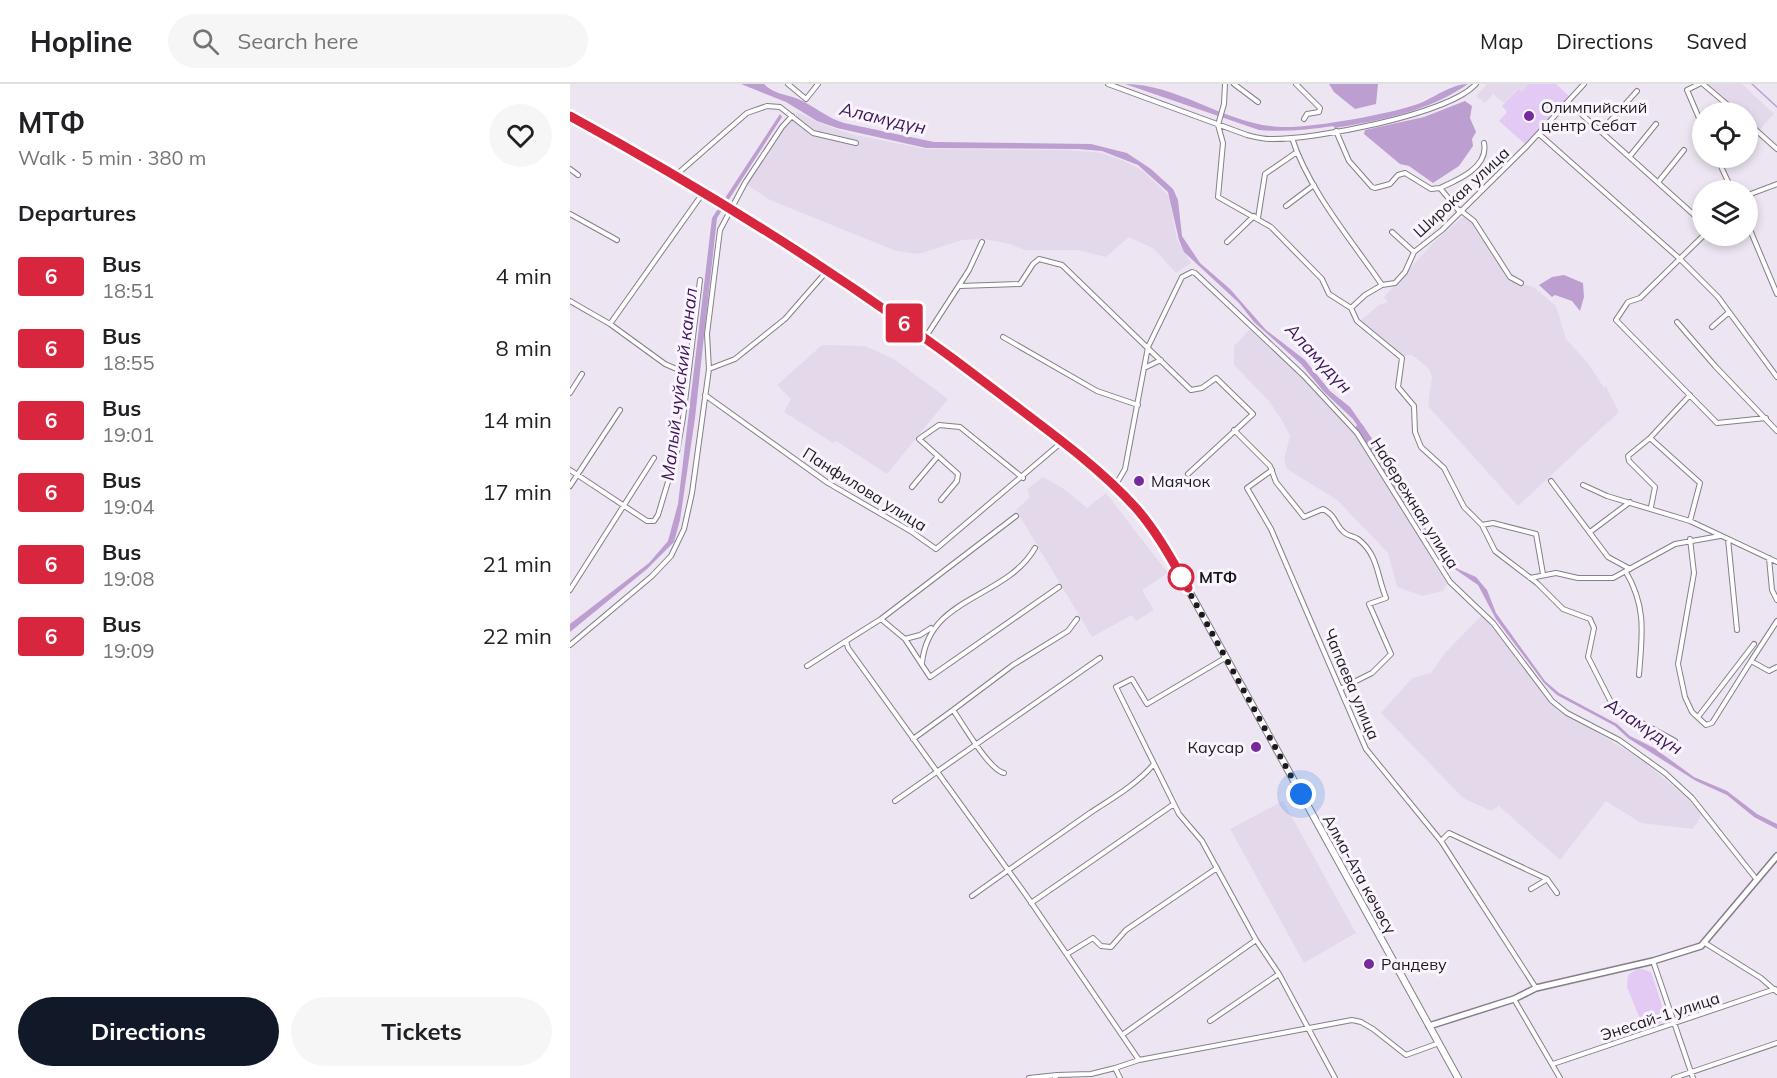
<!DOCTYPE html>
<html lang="en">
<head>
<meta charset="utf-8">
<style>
	:root { --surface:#fff; --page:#f6f6f6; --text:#202124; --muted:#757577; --line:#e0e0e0; --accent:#111827 }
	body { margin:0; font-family:Mulish,sans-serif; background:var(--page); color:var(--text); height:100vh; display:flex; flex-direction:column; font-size:22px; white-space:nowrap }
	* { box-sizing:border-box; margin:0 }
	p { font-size:20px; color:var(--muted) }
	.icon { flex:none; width:33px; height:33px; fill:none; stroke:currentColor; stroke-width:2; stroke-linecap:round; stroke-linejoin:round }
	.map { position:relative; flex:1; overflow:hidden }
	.drawer { display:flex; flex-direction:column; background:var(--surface); width:570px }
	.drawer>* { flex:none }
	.badge { padding:0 12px; border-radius:4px; font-size:21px; line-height:39px }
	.tools { position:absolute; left:1122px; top:18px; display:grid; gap:12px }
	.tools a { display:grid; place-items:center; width:66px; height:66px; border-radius:50%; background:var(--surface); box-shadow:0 3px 9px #0003; font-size:30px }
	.you { position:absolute; width:30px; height:30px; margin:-15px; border:4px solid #fff; border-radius:50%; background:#1a73e8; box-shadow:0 0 0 9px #1a73e833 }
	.map>.badge { position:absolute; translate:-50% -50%; box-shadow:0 0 0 3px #fff }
	h2 { padding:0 18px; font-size:22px; line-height:54px }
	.round { display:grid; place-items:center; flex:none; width:63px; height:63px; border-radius:32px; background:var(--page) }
	.overview { display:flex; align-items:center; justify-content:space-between; height:102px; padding:0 18px }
	h1 { font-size:28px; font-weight:700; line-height:45px }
	.button { display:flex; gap:12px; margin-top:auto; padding:12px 18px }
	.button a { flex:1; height:69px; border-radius:36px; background:var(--accent); color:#fff; font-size:24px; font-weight:700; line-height:69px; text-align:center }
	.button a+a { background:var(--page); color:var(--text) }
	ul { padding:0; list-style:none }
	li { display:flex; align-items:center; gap:18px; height:72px; padding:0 18px }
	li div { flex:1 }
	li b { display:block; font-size:22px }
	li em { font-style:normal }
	li .badge { min-width:66px; font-weight:700; text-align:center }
	header { display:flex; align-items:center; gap:36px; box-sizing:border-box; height:84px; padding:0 30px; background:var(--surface); border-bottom:2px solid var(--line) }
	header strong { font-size:28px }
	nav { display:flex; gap:33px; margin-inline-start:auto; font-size:21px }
	.search { width:420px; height:54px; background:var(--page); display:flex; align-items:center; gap:15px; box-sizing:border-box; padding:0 21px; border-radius:33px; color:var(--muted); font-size:22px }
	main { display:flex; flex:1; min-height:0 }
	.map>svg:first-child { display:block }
	.built { fill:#e4d9eb }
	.green { fill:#e3caf5 }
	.water { fill:#bc9ed1 }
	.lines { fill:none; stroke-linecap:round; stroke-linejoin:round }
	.stream { stroke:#bc9ed1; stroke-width:1.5 }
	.river { stroke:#bc9ed1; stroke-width:8 }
	.minor-casing { stroke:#857f89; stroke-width:6 }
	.tertiary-casing { stroke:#857f89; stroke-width:8 }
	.primary-casing { stroke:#857f89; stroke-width:8 }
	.minor { stroke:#fff; stroke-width:4 }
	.tertiary { stroke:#fff; stroke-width:5 }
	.primary { stroke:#fff; stroke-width:6 }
	.line-casing { stroke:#fff; stroke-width:14 }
	.line { stroke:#d7263d; stroke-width:9 }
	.walk { stroke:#1d1a1e; stroke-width:6; stroke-dasharray:0 10.8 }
	.poi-dot { fill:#762b9d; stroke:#faf4ff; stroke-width:2 }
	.stop-dot { fill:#fff; stroke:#d7263d; stroke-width:3 }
	.labels { text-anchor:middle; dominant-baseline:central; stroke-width:6; stroke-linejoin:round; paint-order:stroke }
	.poi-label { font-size:16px; fill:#1d1a1e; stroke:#faf4ff; text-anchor:start }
	.street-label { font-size:16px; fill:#1d1a1e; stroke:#faf4ff }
	.stop-label { font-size:16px; font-weight:bold; fill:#1d1a1e; stroke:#faf4ff; text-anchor:start }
	.water-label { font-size:18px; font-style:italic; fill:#3d1652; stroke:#faf4ff }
</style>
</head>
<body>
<header>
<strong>Hopline</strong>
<div class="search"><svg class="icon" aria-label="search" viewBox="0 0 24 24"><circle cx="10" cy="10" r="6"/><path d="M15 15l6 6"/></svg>Search here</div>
<nav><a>Map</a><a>Directions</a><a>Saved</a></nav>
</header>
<main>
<section class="drawer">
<div class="overview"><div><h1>МТФ</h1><p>Walk · 5 min · 380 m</p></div><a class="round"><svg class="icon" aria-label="heart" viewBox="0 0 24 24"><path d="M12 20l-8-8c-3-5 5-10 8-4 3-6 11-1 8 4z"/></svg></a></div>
<h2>Departures</h2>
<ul>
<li><span class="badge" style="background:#d7263d;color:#fff">6</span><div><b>Bus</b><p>18:51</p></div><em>4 min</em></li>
<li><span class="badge" style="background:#d7263d;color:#fff">6</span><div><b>Bus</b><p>18:55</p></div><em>8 min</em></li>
<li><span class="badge" style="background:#d7263d;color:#fff">6</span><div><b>Bus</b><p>19:01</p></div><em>14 min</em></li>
<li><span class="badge" style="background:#d7263d;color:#fff">6</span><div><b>Bus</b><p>19:04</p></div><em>17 min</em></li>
<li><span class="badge" style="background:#d7263d;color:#fff">6</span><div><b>Bus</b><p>19:08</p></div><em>21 min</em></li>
<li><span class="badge" style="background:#d7263d;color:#fff">6</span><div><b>Bus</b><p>19:09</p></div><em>22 min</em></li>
</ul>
<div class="button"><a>Directions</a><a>Tickets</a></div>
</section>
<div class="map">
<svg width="1207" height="994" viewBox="0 0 1207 994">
	<rect width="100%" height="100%" fill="#ede6f2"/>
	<path class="built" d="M917,0H959L952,9L947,5L934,19L923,10L915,19L906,12Z
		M1137,0H1172L1204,30L1189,46L1178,36V28H1169Z
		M227,28L257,42L285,51L356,65L498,66L532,69L554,77L572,86L599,112L607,156L621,179L606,189L584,165L559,153L536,173L508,166H454L440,160L413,155L392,156L349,170L326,167L200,116L177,101L212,46Z
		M896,130L908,144L924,174L943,198L964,203L986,222L996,255L1018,279L1034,304L1036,302L1049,328L948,422L858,322L862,293L859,285L842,271L831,272L790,237L809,221L818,218L814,213L863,159Z
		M680,245L727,288L787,351L877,500L873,507L852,512L827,503L818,469L767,416L717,385L714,375L720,352L713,338L699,317L664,281V262Z
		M252,261L295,262L324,275L378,315L317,390L266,357L263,359L214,328L221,315L207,301Z
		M473,393L494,405L517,424L536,409L598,489L572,506L584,526L566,537L562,531L522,553L446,426L460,413L457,405Z
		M912,531L983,619L999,632L1071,675L1115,712L1132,731L1123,745L1071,739L1036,717L990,776L929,722L921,727L893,714L811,629L842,594L861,589L874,570Z
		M713,717L786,849L734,879L660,745Z"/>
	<path class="green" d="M959,0H986L1001,14L957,62L929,37L937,28L932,22L948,5L952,8Z
		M1068,884L1081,888L1093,925V936L1085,944L1072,940L1057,903L1058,891Z"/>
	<path class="water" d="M171,0H194C203,10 216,10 228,15C244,22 257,34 274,39L364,58L521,60L557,69L581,85L603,105L608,116L612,152L630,179L660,205L696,246L735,276L760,307L780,323L812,369L867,464L888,485L906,493L911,499L917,506L926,529L975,597L989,609L1047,640L1060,652L1084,664L1124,693L1157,707L1187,730L1207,740V745L1184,733L1157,711L1126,697L1058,654L1045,642L987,611L974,599L926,535L908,501L879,481L867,468L831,413L819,385L782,334L754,308L731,280L684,238L669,219L614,168L609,156L598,108L568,81L532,67L508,65L356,64L267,44L247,37L216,18Z
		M555,0C610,0 657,42 713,43C742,44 820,30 848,20C864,14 881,0 898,0C858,28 812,36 765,44L763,42C738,46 714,48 689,46Z
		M759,0H808L806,20L785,25L764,8Z
		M895,17L902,22L900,34L906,48L902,55L903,62L889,82L863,99L839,82L830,80L794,50L795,46L854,33Z
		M210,30L212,33L147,134L125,334L110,436L104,458L77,485L0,548V540L79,479L98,457L108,420L142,134Z
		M994,191L1013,199L1014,213L1010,227L1002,217L985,211L982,213L969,201L982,193Z"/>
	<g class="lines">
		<path class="stream" d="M1182,0L1207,23"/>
		<path class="river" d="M790,344L834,415"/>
		<g class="minor-casing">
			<path id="minor" d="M218,0L236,15L248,0
				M538,0L677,51C685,53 692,55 700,55C742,56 878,31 906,0
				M655,0L654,20L648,41L653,59L648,113L701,143L752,195L759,210L781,224L787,237L832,274L828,303L844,322L845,348L851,363L874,384L894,423L912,441L925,467L967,499L993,525L1020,535L1024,544L1018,573L1042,620L1059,632L1105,657
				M664,0L688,18
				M726,0L750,24L749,28L737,30L734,35
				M1129,0L1117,6L1132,41
				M1133,0L1166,28
				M999,19L1132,138
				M1178,39L1207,65
				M766,47L779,77L802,103L805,104L820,100L828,91L835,89L861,105L870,104L889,127
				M1031,47L1067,7
				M969,50L1110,175L1148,213L1207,293
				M722,54C738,105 782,157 812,201
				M1060,72L1086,40
				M1147,74L1162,106
				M0,85L8,91
				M106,91L177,29L197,22L210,23L243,49L286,59
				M1089,97L1114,66
				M870,104C888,96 919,83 914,59
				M1178,111L1207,100
				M716,122L744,101
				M890,126L904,137L940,193L951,199
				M0,130L47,156
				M688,134L695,90L727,68
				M1178,141L1207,210
				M822,148L844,168
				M1133,152L1070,214L1058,218L1046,236L1147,339L1196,334
				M657,158L684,132
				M390,202L450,200L463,180L469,175L492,181L621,306L632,304L646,294L683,330L618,390
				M0,217L40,240L95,280L118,290
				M781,224L795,211L812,201L825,199L835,188L844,168L872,146L957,62L1014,0
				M1107,238L1145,282L1207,347
				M40,240L133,109
				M1142,243L1158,229
				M433,253L527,307L568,321
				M355,254L399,186L412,158
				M574,284L591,276
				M139,285L165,275L215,235L257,187
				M0,309L12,290
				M135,311L258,399L342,448L366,465L492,358
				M664,346L700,382L706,398L734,433L753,425C767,432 765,442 775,449C778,452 784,452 788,455C808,470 807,492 816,514L799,520L821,570L802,589L772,604
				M1080,354L1130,399L1120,437
				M0,386L77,437H84L88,431L107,368L113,334L130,196
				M702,386L677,404L701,445L796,665L871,757L966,904
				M981,397L1038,473L1060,485
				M1013,401L1037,412L1120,437L1207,478
				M0,402L50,326
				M545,402L555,385L578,263L612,193L622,188L625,189L733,291L787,349L880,498L923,539L982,617L997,629L1049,656L1095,689L1122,714L1187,796
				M342,403L368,372
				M371,416L387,397L388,390L349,355L369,341L390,343L453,394
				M1081,423L1085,403L1059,377L1058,372L1080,354L1120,311
				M446,432L311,535L335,555L360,593L489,503
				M912,441L923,439L966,450L973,490
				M1020,448L1060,418
				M1120,455L1124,489L1108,580L1115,613L1122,628L1136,641L1142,639L1181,577L1199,587L1207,583
				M1158,455L1167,546
				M1199,474L1202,506L1207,516
				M1056,488C1077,524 1072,551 1069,591
				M960,494L986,489L1008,494H1043L1105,460L1150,452
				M0,506L84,374
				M335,555L350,551L361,544
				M276,557L311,535
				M0,561L82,492L101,472L114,445L122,409L139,285L137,250L150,146L175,99L212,43L222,32
				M655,574L577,620L562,595L546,603L609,730L632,757L686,856
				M1181,577L1207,537
				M352,579C359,511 435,516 465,464
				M237,582L276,557L278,564L456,811L569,976
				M383,626L443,581L498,547L507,535
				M1128,633L1184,560
				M343,655L383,626C393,640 419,686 434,689
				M325,717L530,574
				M871,757L879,749L977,795L987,809
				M961,805L976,796
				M402,812C441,784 480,757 520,729C541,715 566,701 583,681
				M461,819L604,720
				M1135,859L1191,894L1207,908
				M497,870L523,854L531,862L541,863L556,846L647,784
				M1083,877L1123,994
				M944,915L990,994
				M640,937L709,890L765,994
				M552,951L686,856L709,890
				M983,980L1205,905
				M545,984L569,976L782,936L791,938L803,945L836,971L869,959
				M487,991L521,990L545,984L550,994
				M459,994L487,991L485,994
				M1104,994L1207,959"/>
		</g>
		<g class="tertiary-casing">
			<path id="tertiary" d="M859,942L944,915L966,904L1083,877L1131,862L1207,772"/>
		</g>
		<g class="primary-casing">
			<path id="primary" d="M0,32C153,116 300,210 438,317C495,361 557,403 596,465L888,994"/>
		</g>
		<use href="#minor" class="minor"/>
		<use href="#tertiary" class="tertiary"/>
		<use href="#primary" class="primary"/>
	</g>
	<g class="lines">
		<g class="line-casing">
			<path id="line" d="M0,32C150,114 295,206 430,310C477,346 527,381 566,424C587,448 602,476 618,504"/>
		</g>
		<use href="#line" class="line"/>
		<path class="walk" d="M611,493L731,710"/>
	</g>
	<g class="poi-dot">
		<circle cx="959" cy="32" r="6"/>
		<circle cx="569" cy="397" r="6"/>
		<circle cx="686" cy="663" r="6"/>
		<circle cx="799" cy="880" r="6"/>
	</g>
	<circle class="stop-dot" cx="611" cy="493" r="12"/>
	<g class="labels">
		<g class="poi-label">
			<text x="971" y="23">Олимпийский<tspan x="971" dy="18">центр Себат</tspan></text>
			<text x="581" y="397">Маячок</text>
			<text x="674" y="663" text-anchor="end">Каусар</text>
			<text x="811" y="880">Рандеву</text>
		</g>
		<g class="street-label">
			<text transform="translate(891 108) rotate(-43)">Широкая улица</text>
			<text transform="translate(295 405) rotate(32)">Панфилова улица</text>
			<text transform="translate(845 419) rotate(58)">Набережная улица</text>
			<text transform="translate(782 600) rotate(67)">Чапаева улица</text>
			<text transform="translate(790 790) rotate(61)">Алма-Ата көчөсү</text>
			<text transform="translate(1090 932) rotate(-18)">Энесай-1 улица</text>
		</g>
		<g class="stop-label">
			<text x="629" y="493">МТФ</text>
		</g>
		<g class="water-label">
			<text transform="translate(313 34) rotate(13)">Аламүдүн</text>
			<text transform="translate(749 274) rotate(47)">Аламүдүн</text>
			<text transform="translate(109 300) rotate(-83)">Малый чуйский канал</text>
			<text transform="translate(1074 642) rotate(33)">Аламүдүн</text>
		</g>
	</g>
</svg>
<div class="tools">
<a><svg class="icon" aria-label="locate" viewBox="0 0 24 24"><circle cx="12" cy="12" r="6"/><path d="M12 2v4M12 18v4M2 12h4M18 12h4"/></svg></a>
<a><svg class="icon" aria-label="layers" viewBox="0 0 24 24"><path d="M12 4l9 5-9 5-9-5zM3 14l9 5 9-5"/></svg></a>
</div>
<div class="you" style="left:731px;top:710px"></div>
<b class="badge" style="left:334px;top:239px;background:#d7263d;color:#fff">6</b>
</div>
</main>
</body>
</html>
